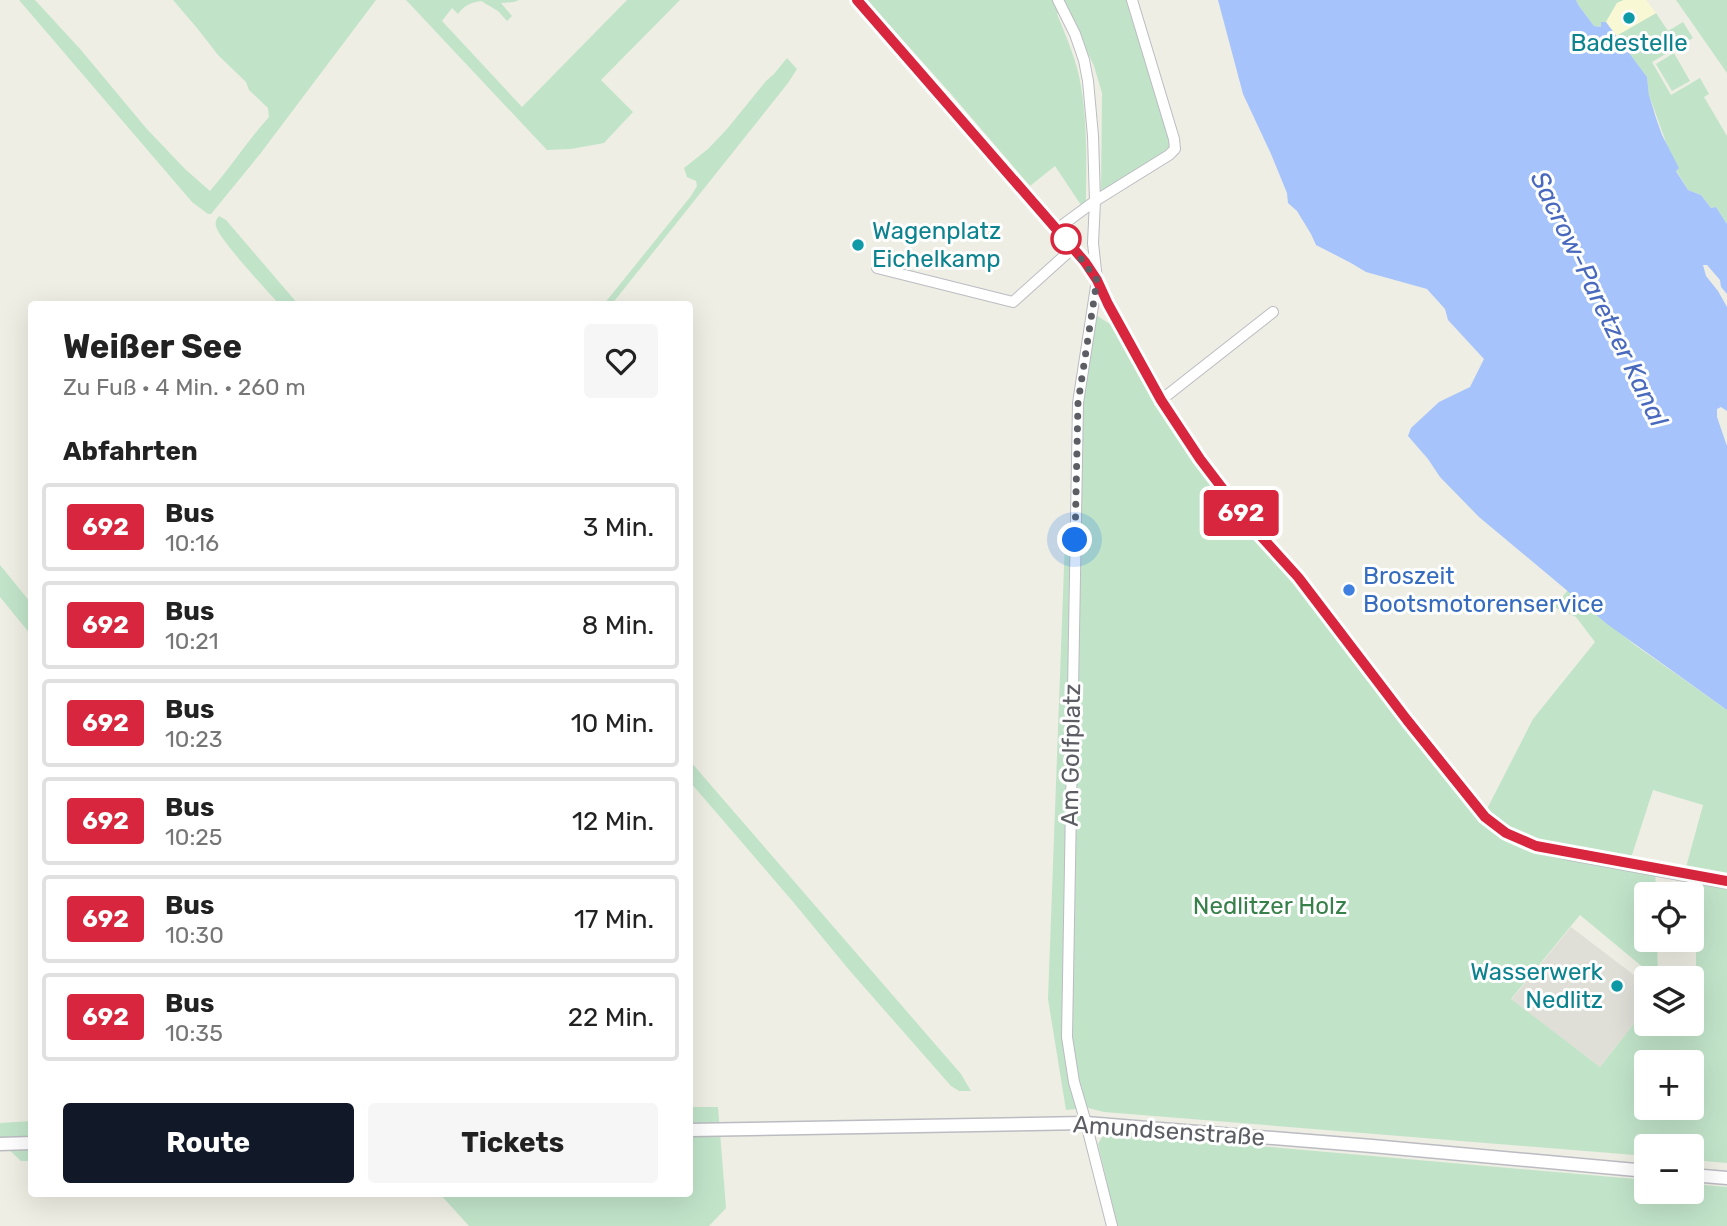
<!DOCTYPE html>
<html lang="de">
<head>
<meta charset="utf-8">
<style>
	:root { --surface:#fff; --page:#f6f6f6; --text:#222; --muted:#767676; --line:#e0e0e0; --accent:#111827 }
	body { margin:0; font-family:Rubik,sans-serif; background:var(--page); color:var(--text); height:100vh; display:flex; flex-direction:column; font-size:26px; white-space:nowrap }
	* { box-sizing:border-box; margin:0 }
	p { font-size:23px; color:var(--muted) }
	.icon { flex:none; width:38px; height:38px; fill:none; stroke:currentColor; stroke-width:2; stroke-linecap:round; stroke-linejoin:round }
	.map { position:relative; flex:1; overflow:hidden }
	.sheet { position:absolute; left:28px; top:301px; width:665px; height:896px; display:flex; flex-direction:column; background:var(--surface); border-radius:7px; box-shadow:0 7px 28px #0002 }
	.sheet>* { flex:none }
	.badge { padding:0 14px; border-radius:5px; font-size:24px; line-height:46px }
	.tools { position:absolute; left:1634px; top:882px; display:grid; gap:14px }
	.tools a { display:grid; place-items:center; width:70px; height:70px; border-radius:7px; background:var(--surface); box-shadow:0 7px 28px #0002; font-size:35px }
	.you { position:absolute; width:35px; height:35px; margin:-18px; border:5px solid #fff; border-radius:50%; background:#1a73e8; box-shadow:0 0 0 10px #1a73e833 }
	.map>.badge { position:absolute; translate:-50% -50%; box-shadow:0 0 0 4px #fff }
	h2 { padding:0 35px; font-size:26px; line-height:63px }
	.round { display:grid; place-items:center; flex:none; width:74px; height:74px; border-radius:7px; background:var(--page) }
	.overview { display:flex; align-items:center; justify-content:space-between; height:119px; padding:0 35px }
	h1 { font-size:33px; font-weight:700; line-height:52px }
	.cta { display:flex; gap:14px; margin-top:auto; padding:14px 35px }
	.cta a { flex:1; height:80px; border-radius:7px; background:var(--accent); color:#fff; font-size:28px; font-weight:700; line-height:80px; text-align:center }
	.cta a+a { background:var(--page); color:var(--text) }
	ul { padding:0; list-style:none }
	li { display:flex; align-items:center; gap:21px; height:88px; margin:0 14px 10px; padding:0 21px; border:4px solid var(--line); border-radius:7px }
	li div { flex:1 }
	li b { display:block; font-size:26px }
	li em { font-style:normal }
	li .badge { min-width:77px; font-weight:700; text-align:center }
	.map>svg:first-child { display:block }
	.industrial { fill:#dfdfd8 }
	.green { fill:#c1e4c9; fill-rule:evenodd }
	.sand { fill:#f9f8d4 }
	.water { fill:#a6c4fb }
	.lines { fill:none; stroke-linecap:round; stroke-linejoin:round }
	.minor-casing { stroke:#bbbcc2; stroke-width:12 }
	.tertiary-casing { stroke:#bbbcc2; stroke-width:15 }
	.minor { stroke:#fff; stroke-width:10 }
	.tertiary { stroke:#fff; stroke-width:12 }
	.line-casing { stroke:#fff; stroke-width:16 }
	.line { stroke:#d7263d; stroke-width:10 }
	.walk { stroke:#5c5e64; stroke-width:7; stroke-dasharray:0 12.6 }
	.culture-dot { fill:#0f9aa8; stroke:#fff; stroke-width:2.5 }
	.stop-dot { fill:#fff; stroke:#d7263d; stroke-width:3.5 }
	.shop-dot { fill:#3f7fe0; stroke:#fff; stroke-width:2.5 }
	.labels { text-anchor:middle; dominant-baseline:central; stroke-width:6; stroke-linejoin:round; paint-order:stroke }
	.culture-label { font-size:24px; fill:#0d838f; stroke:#fff }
	.shop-label { font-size:24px; fill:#366cbe; stroke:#fff; text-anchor:start }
	.street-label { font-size:24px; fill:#5c5e64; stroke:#fff }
	.park-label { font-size:24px; fill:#37804a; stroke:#fff }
	.water-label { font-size:26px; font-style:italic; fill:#4969be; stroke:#fff }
</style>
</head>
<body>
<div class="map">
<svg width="1727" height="1226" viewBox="0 0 1727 1226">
	<rect width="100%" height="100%" fill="#eeeee4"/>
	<path class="industrial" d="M1571,927L1647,985V1007L1600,1067L1511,1000Z"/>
	<path class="green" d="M19,0H35L81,50L146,128L185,169L210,191C231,167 248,140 269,117L268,108L249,90L246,82L218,55L197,28L173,0H376L260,154L211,214H208L192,202Z
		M406,0H519L514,2L501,3L512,16L507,21L498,11L481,1C471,3 464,5 458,14L452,8L442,21L522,107L627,0H680L601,80L633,112L604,143L571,149L547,150Z
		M867,0H1126L1172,149L1101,193L1102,93L1094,66L1067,9L1057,14C1065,34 1074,54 1079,76C1088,117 1086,160 1086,201L1081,205L1055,166L1030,186L952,95Z
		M1576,0H1624L1617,3L1606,22L1601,23V27L1594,26L1579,6Z
		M1676,0H1727V73Z
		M1656,13L1668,31L1683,22L1693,38L1652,62L1671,95L1700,78L1709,94L1704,97L1727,136V224L1716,207L1711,208L1701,195L1688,190L1676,170L1649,95L1647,77L1616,36Z
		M1674,53L1690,81L1672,91L1656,64Z
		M787,58L797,69L788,83L612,304H604L691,196L697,186L696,181L687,177L684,168L708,149L727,129L766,81L774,74Z
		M219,216L226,220L298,304H279C268,292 218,238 216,226C215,222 216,220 219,216Z
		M1096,315L1113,326L1157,401L1309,596L1403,723L1479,821L1487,809L1533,719L1595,642L1576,617L1554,607L1568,590L1635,645L1727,710V1163L1692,1160V1146H1647V1156L1104,1112L1088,1108L1066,1110L1048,999L1065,540L1078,536L1080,417ZM1653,790L1703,805L1685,871L1696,879V1011L1692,1015V1024H1647V1007L1600,1067L1511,999L1580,915L1656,978H1658L1657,940H1647V894H1656L1655,868L1631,858ZM1647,1062H1692V1108H1647Z
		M0,565L31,603V635L0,597Z
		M690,761L961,1074L971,1091H959L951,1086L850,971L794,903L690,782Z
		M690,1107H718L726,1208L709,1226H469L440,1194H690Z
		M31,1121V1161H21L0,1141V1123Z
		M1109,1133L1647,1180V1192H1692V1184L1727,1187V1226H1117L1098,1144L1102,1137Z"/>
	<path class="sand" d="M1624,0H1646L1656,13L1616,36L1606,22L1617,3Z"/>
	<path class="water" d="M1218,0H1576L1579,6L1594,26L1601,27V22H1606L1647,77L1649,95L1656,118L1662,135L1679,168L1676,171L1688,190L1701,195L1711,208L1716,207L1727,224V294L1721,287L1720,280L1707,265H1703L1706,276L1718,291L1727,307V411L1721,407L1717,409V417L1727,446V710L1607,624L1479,517L1440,477L1428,459L1408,436L1411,428L1439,402L1470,387L1484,359L1448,320L1445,309L1427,289L1366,272L1351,263L1316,245L1311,234L1297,211L1288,203L1287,193L1271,154L1243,94Z"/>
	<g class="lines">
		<g class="minor-casing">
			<path id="minor" d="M1058,0L1075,34L1084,60L1088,81L1093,136L1095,201L1093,243L1097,280L1078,403L1067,1037L1074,1082L1086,1123L1112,1226
				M1057,229L1095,201L1169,155L1175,149L1174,139L1132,0
				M877,268L1013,302L1073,248
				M1161,400L1273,312"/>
		</g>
		<g class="tertiary-casing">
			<path id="tertiary" d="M857,0L1085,262L1097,280L1108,304L1161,400L1200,459L1248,522L1298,577L1407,720L1485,817L1506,833L1536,846L1568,853L1727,882
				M690,1130L1086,1123L1372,1146L1647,1171
				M0,1144L32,1143
				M1692,1175L1727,1178"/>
		</g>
		<use href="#minor" class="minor"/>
		<use href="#tertiary" class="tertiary"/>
	</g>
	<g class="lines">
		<g class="line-casing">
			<path id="line" d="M857,0L1085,262L1097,280L1108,304L1161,400L1200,459L1248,522L1298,577L1407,720L1485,817L1506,833L1536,846L1727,881"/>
		</g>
		<use href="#line" class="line"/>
		<path class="walk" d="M1066,239L1097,280L1078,403L1075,540"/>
	</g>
	<g class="culture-dot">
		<circle cx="1629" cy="18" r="7"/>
		<circle cx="858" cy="245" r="7"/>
		<circle cx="1617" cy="986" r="7"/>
	</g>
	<circle class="stop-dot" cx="1066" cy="239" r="14"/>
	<circle class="shop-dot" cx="1349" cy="590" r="7"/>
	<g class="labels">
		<g class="culture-label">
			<text x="1629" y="43">Badestelle</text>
			<text x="872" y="231" text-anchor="start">Wagenplatz<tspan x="872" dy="28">Eichelkamp</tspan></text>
			<text x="1603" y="972" text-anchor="end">Wasserwerk<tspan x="1603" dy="28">Nedlitz</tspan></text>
		</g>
		<g class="shop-label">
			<text x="1363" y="576">Broszeit<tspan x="1363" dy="28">Bootsmotorenservice</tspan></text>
		</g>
		<g class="street-label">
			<text transform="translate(1071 755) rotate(-89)">Am Golfplatz</text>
			<text transform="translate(1169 1131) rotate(4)">Amundsenstraße</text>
		</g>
		<g class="park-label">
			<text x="1270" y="906">Nedlitzer Holz</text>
		</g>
		<g class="water-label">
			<text transform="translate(1599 299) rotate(64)">Sacrow-Paretzer Kanal</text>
		</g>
	</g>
</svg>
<div class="tools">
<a><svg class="icon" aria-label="locate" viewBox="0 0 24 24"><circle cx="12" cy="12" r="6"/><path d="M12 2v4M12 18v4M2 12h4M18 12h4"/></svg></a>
<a><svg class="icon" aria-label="layers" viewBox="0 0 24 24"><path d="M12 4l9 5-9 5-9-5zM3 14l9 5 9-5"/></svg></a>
<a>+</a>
<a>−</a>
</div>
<div class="you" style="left:1075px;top:540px"></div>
<b class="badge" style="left:1241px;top:513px;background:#d7263d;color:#fff">692</b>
<section class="sheet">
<div class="overview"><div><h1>Weißer See</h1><p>Zu Fuß · 4 Min. · 260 m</p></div><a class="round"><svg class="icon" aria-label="heart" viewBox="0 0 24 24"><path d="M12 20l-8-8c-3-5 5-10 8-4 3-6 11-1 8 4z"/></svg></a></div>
<h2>Abfahrten</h2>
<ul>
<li><span class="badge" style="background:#d7263d;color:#fff">692</span><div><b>Bus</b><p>10:16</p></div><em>3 Min.</em></li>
<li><span class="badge" style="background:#d7263d;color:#fff">692</span><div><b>Bus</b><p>10:21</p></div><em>8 Min.</em></li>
<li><span class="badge" style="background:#d7263d;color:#fff">692</span><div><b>Bus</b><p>10:23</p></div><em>10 Min.</em></li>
<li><span class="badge" style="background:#d7263d;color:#fff">692</span><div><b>Bus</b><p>10:25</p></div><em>12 Min.</em></li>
<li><span class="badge" style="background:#d7263d;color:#fff">692</span><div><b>Bus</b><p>10:30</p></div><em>17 Min.</em></li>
<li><span class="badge" style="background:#d7263d;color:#fff">692</span><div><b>Bus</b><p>10:35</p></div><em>22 Min.</em></li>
</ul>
<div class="cta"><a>Route</a><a>Tickets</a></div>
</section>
</div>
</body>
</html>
